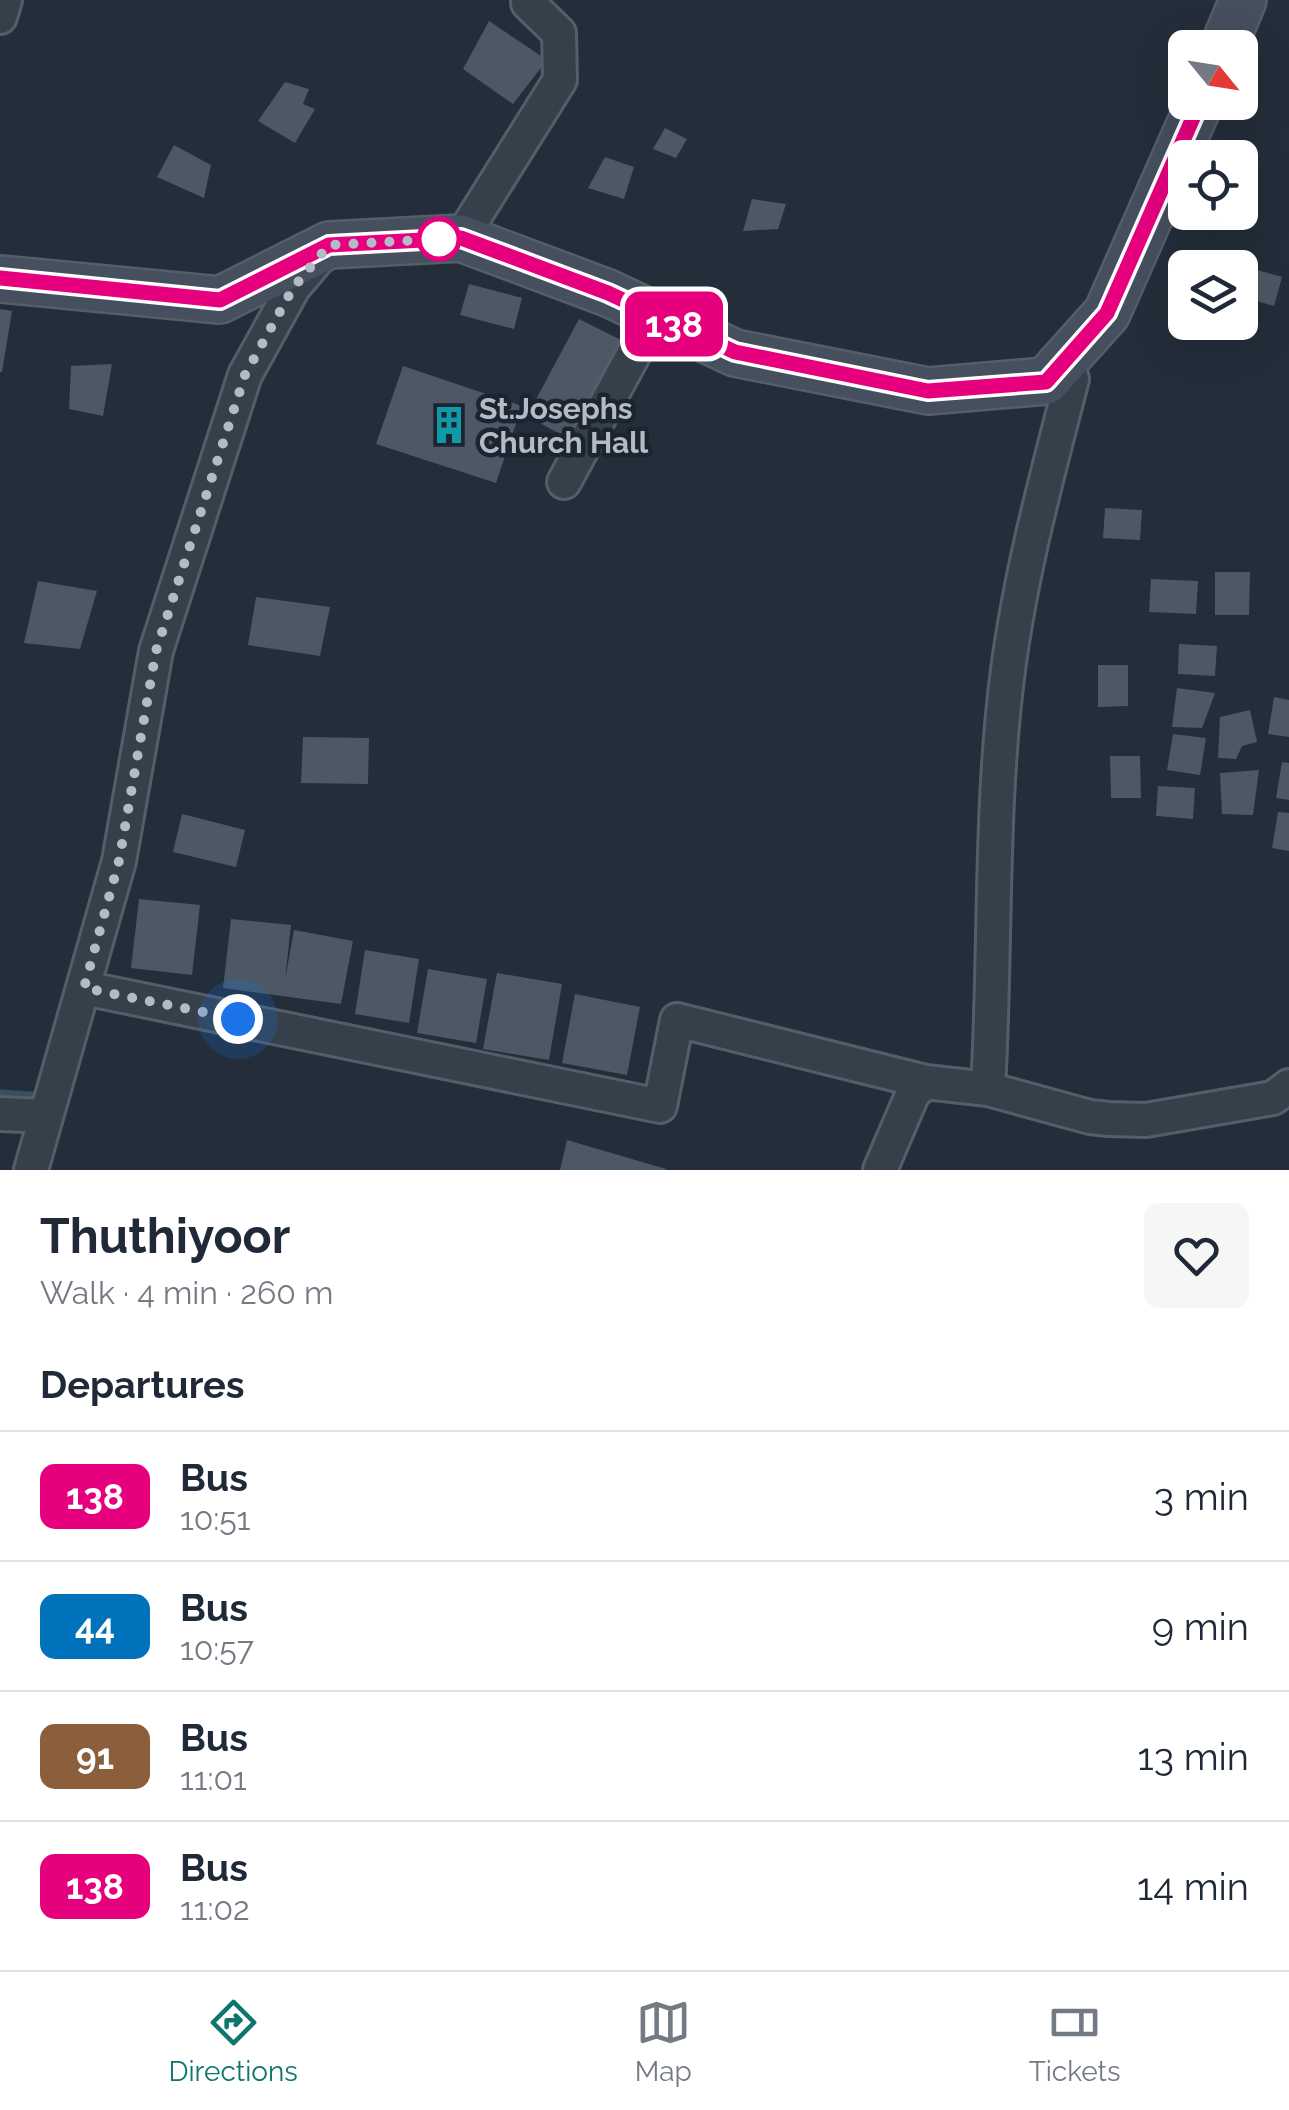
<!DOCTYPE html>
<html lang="en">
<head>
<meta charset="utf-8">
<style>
	:root { --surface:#fff; --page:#f6f6f7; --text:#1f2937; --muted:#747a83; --line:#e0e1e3; --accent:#0f766e }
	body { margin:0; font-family:Raleway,sans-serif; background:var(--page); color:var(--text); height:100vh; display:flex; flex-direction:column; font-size:38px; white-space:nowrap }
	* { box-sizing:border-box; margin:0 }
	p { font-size:32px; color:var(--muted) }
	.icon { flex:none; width:55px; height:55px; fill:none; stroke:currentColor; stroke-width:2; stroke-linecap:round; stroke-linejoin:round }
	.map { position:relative; height:1170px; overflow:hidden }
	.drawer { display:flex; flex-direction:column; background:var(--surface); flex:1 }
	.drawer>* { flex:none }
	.badge { padding:0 20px; border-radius:15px; font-size:35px; line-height:65px }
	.needle { width:65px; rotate:120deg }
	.fabs { position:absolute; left:1168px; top:30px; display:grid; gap:20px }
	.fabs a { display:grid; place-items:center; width:90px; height:90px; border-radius:15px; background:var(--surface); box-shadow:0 10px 40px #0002; font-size:50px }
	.you { position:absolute; width:50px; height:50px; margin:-25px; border:8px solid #fff; border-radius:50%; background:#1a73e8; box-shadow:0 0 0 15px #1a73e833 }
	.map>.badge { position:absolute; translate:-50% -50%; box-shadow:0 0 0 5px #fff }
	h2 { padding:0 40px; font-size:38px; line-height:90px }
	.round { display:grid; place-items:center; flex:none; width:105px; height:105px; border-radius:15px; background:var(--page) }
	.head { display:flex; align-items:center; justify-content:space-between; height:170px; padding:0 40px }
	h1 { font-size:48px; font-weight:700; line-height:75px }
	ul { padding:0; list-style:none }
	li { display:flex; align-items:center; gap:30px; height:130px; padding:0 40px; border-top:2px solid var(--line) }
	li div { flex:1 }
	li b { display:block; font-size:38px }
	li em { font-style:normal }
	li .badge { min-width:110px; font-weight:700; text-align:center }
	.dock { display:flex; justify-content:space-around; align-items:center; height:140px; border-top:2px solid var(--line); background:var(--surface); font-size:28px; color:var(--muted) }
	.dock a { display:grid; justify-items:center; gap:5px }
	.dock .active { color:var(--accent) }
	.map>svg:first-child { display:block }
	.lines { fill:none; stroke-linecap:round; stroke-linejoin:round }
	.stream { stroke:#394d63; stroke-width:9 }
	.building { fill:#4c5865 }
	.street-casing { stroke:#555e68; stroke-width:38 }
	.secondary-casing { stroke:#555e68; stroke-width:50 }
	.street { stroke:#36404a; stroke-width:32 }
	.secondary { stroke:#454f5d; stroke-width:45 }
	.line-casing { stroke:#fff; stroke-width:22 }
	.line { stroke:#e6007e; stroke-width:15 }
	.walk { stroke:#b2bbc6; stroke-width:10; stroke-dasharray:0 18 }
	.stop-dot { fill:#fff; stroke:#e6007e; stroke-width:5 }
	.labels { text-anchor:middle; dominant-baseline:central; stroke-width:9; stroke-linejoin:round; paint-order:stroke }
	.poi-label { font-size:30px; font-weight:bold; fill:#b2bbc6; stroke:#1c252f; text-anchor:start }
</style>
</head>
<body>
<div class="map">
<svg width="1289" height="1170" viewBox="0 0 1289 1170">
	<rect width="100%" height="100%" fill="#232e3a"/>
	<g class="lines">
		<path class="stream" d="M0,1094L47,1097"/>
	</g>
	<path class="building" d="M489,21L547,60L513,104L463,69Z
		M285,82L309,89L303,104L315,109L295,143L258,121Z
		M665,128L687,139L676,158L653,149Z
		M174,145L211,165L204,198L157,177Z
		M605,157L634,167L624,199L588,188Z
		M752,199L786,204L778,229L743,231Z
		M1247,267L1282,277L1274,306L1240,296Z
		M469,284L522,298L514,329L460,315Z
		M0,309L12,311L2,372H0Z
		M579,319L629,344L575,442L527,416Z
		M112,364L103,416L69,409L71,366Z
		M403,366L522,406L496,483L376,444Z
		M1105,508L1142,510L1140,540L1103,538Z
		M1215,572H1250L1249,615H1215Z
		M1151,579L1198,581L1196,614L1149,612Z
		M38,581L97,591L80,649L24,643Z
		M256,597L330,607L320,656L248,645Z
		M1179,644L1217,646L1215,676L1178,674Z
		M1098,665H1128V706L1098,707Z
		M1177,688L1215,693L1202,728L1172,727Z
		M1274,697L1289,700V737L1268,734Z
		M1250,710L1257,742L1242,746L1236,759L1218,758L1220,717Z
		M1173,734L1206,738L1200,775L1167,770Z
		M303,737L369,738L368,784L301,783Z
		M1110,756H1140L1141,798H1111Z
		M1282,762L1289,763V800L1276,798Z
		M1259,770L1253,815L1222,814L1220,773Z
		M1158,786L1195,788L1193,819L1156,816Z
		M1278,812L1289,813V851L1272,848Z
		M182,814L245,830L236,867L173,852Z
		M139,899L200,905L192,975L131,968Z
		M231,919L291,925L285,980L294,930L353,941L341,1004L223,988Z
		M365,950L419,959L409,1023L355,1014Z
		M428,969L487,979L476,1043L417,1033Z
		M497,973L562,984L549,1060L483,1049Z
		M575,994L640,1007L627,1075L562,1063Z
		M567,1140L666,1169V1170H560Z"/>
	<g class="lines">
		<g class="street-casing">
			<path id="street" d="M0,17L5,0
				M461,238L560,80L559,33L528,3L530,0
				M564,482L655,315
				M84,988L660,1106L677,1020L926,1082
				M988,1089L1090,1117L1109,1119L1146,1120L1273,1098L1289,1086
				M0,1114L46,1116
				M31,1170L119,861L156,651L245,375L293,288L320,256
				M880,1170L913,1093L926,1082L988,1089C996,949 990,808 1008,670C1021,571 1047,476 1072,379L1065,360"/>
		</g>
		<g class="secondary-casing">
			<path id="secondary" d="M1223,48L1243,0
				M0,279L220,300L329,245L461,238L608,293L735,353L928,391L1046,381L1107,313L1200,102"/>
		</g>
		<use href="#street" class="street"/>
		<use href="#secondary" class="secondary"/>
	</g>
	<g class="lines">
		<g class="line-casing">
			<path id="line" d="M0,278L220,300L329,245L461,238L608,293L735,352L928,391L1046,382L1107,313L1200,102"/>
		</g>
		<use href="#line" class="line"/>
		<path class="walk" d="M238,1019L84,988L119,861L156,651L245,375L293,288L329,245L439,239"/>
	</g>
	<defs>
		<g id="building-bare" transform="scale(3)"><path d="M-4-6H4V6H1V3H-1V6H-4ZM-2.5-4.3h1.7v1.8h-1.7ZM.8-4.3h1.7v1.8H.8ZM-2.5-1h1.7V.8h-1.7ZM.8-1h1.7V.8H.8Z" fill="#0f9aa8" stroke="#1c252f" stroke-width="2.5" paint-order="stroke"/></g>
	</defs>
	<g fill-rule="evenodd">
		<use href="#building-bare" x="449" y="425"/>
	</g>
	<circle class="stop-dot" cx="439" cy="239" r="20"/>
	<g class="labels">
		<g class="poi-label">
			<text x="479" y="408">St.Josephs<tspan x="479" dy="34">Church Hall</tspan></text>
		</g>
	</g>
</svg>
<div class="fabs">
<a><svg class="needle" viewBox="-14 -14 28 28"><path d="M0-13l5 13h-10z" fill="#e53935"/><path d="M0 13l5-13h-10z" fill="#747a83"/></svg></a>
<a><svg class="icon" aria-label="locate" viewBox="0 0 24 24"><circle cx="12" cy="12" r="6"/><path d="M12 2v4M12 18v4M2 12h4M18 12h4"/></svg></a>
<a><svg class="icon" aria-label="layers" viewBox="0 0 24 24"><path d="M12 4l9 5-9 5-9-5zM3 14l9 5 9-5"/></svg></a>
</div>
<div class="you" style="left:238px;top:1019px"></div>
<b class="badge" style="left:674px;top:324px;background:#e6007e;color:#fff">138</b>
</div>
<section class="drawer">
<div class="head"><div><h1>Thuthiyoor</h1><p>Walk · 4 min · 260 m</p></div><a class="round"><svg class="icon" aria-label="heart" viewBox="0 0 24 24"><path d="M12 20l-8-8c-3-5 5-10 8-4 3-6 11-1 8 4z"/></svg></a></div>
<h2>Departures</h2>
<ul>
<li><span class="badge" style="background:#e6007e;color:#fff">138</span><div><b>Bus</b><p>10:51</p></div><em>3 min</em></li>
<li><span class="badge" style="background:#0072bc;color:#fff">44</span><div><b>Bus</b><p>10:57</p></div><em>9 min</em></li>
<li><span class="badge" style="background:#8b5e3c;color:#fff">91</span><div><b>Bus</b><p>11:01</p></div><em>13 min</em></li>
<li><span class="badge" style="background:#e6007e;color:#fff">138</span><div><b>Bus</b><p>11:02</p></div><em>14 min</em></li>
</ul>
</section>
<nav class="dock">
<a class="active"><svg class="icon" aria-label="directions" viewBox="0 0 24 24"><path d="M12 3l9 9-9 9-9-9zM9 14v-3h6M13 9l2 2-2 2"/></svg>Directions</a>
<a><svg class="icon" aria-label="map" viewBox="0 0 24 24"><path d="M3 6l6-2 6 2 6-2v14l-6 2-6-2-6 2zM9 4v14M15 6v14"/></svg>Map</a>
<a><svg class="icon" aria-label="tickets" viewBox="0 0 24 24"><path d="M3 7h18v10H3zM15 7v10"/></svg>Tickets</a>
</nav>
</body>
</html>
